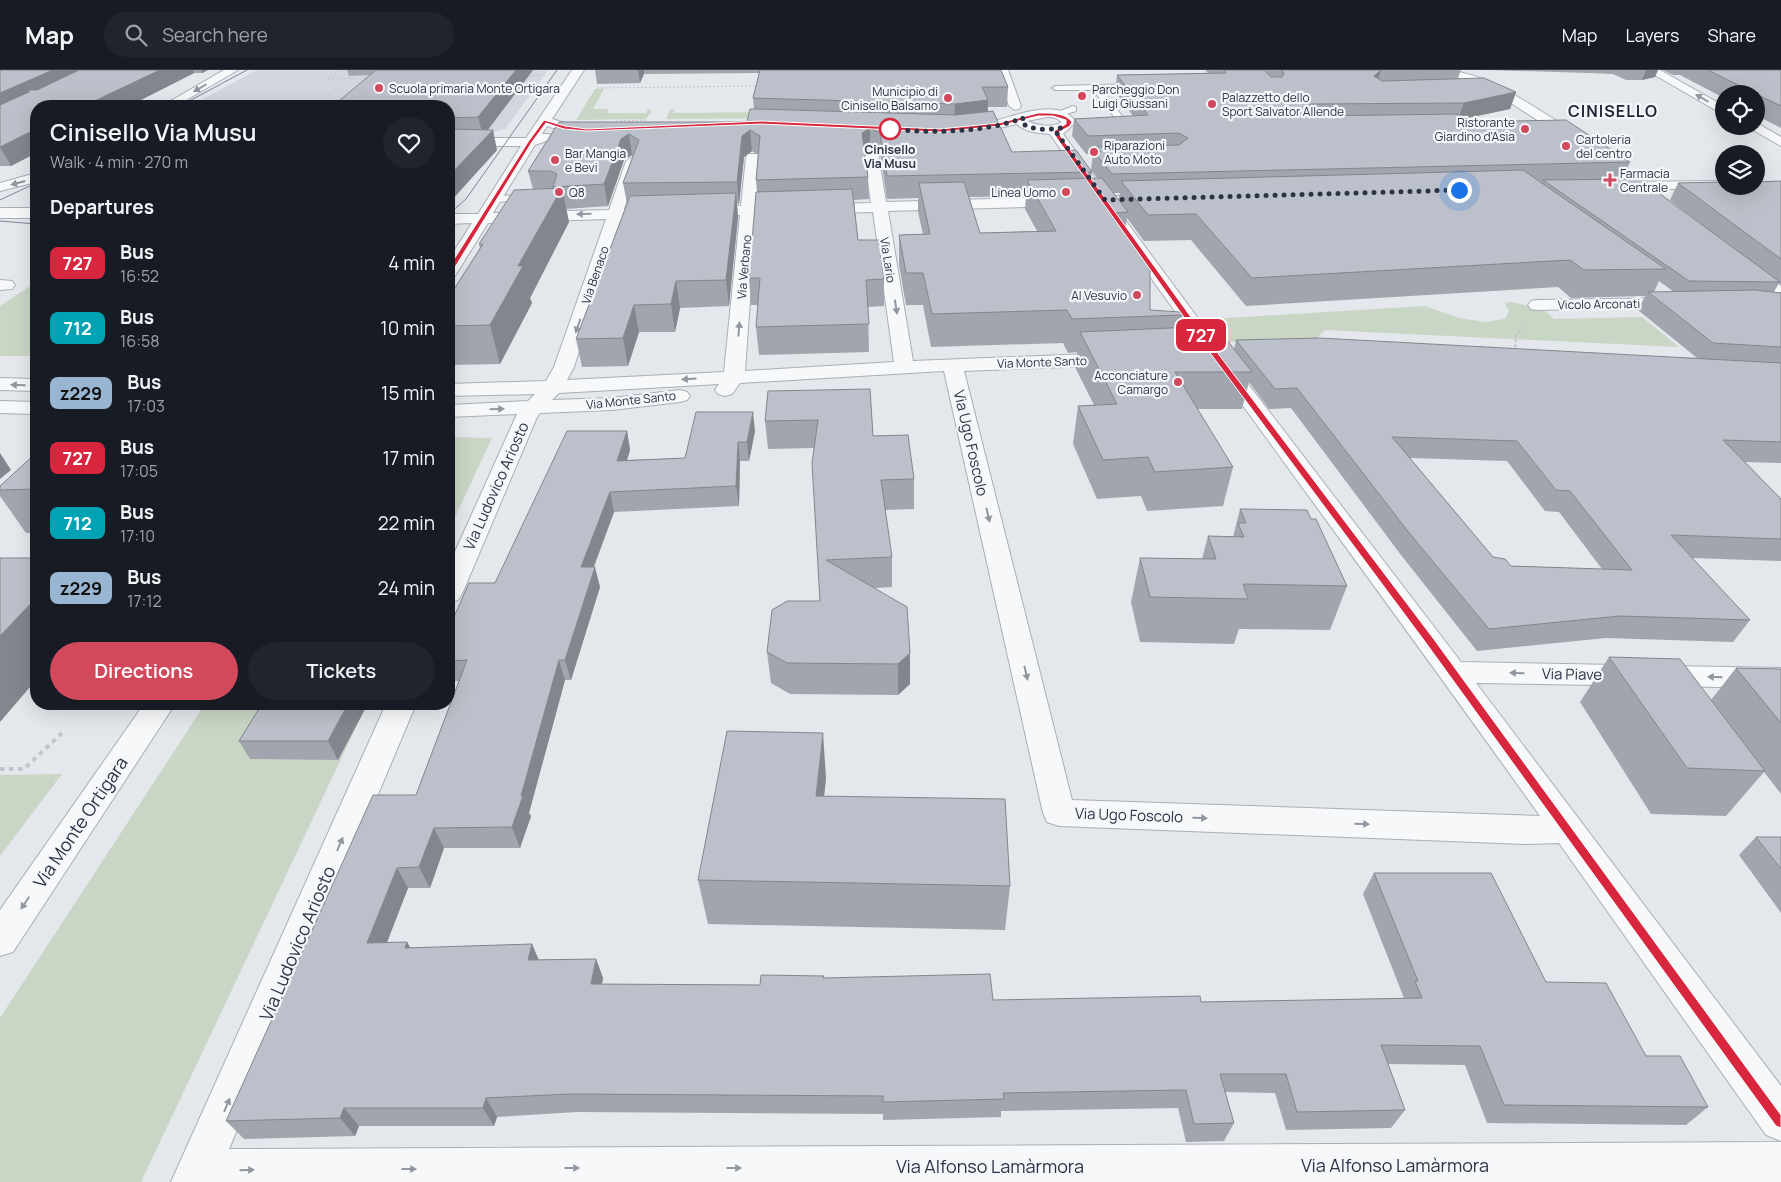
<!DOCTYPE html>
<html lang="en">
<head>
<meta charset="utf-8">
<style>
	:root { --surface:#171b24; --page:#20242c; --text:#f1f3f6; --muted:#9ea1a6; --line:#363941; --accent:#d1495b }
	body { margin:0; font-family:Manrope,sans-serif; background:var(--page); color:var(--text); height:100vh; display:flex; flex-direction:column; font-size:19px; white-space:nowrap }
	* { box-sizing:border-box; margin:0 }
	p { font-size:16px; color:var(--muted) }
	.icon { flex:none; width:28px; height:28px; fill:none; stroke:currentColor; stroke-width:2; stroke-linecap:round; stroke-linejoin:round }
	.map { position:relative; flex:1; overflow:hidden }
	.side { position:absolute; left:30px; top:30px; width:425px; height:610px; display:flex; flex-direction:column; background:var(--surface); border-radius:20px; box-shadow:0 5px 20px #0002 }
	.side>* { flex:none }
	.badge { padding:0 10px; border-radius:8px; font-size:18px; line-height:32px }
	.tools { position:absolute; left:1715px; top:15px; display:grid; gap:10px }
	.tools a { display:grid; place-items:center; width:50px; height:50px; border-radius:50%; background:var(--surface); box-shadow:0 5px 20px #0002; font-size:25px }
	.you { position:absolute; width:25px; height:25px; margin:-12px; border:4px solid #fff; border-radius:50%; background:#1a73e8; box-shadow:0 0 0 8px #1a73e833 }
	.map>.badge { position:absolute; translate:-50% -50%; box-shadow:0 0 0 2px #fff }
	h2 { padding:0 20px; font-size:19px; line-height:45px }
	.round { display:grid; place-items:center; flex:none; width:52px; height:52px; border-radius:26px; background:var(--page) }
	.overview { display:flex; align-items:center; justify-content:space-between; height:85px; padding:0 20px }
	h1 { font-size:24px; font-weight:600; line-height:38px }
	.action { display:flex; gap:10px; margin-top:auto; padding:10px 20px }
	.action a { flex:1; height:58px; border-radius:30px; background:var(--accent); color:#fff; font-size:20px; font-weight:600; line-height:58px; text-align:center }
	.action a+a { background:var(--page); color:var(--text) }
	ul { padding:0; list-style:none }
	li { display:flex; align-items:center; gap:15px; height:65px; padding:0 20px }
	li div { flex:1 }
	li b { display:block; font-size:19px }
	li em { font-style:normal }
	li .badge { min-width:55px; font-weight:700; text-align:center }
	header { display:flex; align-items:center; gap:30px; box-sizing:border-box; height:70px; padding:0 25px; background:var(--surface); border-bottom:1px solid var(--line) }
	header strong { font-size:24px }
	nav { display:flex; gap:28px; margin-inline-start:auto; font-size:18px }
	.search { width:350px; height:45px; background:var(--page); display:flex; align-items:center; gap:12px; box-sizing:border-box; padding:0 18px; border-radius:28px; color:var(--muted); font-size:19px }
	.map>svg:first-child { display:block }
	.built { fill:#d2d6de }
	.green { fill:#c9d6c5 }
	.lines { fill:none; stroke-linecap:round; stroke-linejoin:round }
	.lane-casing { stroke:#a9aeb7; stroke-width:2 }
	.street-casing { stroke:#a9aeb7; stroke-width:2 }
	.path-far2 { stroke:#c2c5cb; stroke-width:1; stroke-dasharray:2 2; stroke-linecap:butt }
	.path-far1 { stroke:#c2c5cb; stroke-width:2.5; stroke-dasharray:2.5 2.5; stroke-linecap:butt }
	.path { stroke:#c2c5cb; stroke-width:4; stroke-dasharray:4.5 4.5; stroke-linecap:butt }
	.lane { fill:#f7f8fa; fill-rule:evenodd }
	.street { fill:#f7f8fa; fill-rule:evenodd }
	.tram { stroke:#7d8696; stroke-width:1 }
	.wall { fill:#a1a5ae; fill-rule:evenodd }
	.shaded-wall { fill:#83868d }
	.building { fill:#bbc0ca; stroke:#83868d; fill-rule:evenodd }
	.oneway { fill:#9196a0 }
	.line { fill:#d7263d; stroke:#fff }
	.walk { stroke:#2b3445; stroke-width:5; stroke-dasharray:0 9 }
	.poi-dot { fill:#d1495b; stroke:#f4f6f9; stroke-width:2 }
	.stop-dot { fill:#fff; stroke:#d7263d; stroke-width:2.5 }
	.labels { text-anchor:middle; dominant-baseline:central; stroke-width:4.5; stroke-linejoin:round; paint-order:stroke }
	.far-poi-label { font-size:12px; fill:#2b3445; stroke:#f4f6f9; text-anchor:start }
	.far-stop-label { font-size:12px; font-weight:bold; fill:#2b3445; stroke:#f4f6f9 }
	.far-street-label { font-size:12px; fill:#2b3445; stroke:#f4f6f9 }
	.street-label { font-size:15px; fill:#2b3445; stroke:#f4f6f9 }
	.far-district-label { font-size:16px; font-weight:bold; letter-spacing:1px; fill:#1d2536; stroke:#f4f6f9 }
	.near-street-label { font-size:18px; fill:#2b3445; stroke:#f4f6f9 }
</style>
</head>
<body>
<header>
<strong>Map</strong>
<div class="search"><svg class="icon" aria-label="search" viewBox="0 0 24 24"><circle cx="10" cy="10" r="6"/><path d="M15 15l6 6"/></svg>Search here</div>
<nav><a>Map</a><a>Layers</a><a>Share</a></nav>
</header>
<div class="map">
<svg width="1781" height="1112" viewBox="0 0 1781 1112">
	<rect width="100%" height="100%" fill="#e4e7ec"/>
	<path class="built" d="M257,0H548L505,59L483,65L449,36H190Z"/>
	<path class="green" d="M595,19H604L593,39H609L607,43H646L648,39L652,41L646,49L576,50Z
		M675,39L673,43L807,42L821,48L666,49L670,40Z
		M36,212V286H0V236Z
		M1512,232L1544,240L1554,249L1642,247L1679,277L1325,260L1315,270L1227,272L1211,249L1425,236L1459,248L1485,252L1505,249L1509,241L1505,233Z
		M449,367L492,368L449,460Z
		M205,634H367L141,1112H0V948Z
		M62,704L0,786V705Z"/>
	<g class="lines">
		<g class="lane-casing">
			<path id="lane" d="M1140,14L1144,16L1143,18L1101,19L1126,51L1122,54L1119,53L1093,20H1056L1052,18L1056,16Z
				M1073,36L1076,37V41L1054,48L1050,45Z
				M533,125L537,126V130L495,132L490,129L495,126Z"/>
		</g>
		<g class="street-casing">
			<path id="street" d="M224,0H238L176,36H162Z
				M572,0H584L552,49L572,55L593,56L599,60C590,70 559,60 547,56L542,64H549L551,67L549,70L535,75L493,143L609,140L626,91L633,87L640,91L624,139L660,138L665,140L668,143L665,146L660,148L621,149L574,297L567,310L724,302L740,145L700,147L695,145L692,142L695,139L700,137L741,136L746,87L748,84H758L760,87L756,136L871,133L864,84L871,80L878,84L886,132L1093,126L1050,64C1039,63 1024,62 1017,54L982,62L958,63L957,60C962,54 971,55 979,54C1004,51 1031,36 1057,40C1065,42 1071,45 1076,52L1063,64L1108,126H1162L1164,129L1162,132L1157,133L1114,135L1206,259L1461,592L1781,598V618L1476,613L1781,1016V1071L1766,1065L1559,773L1527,774L1059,756L1047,752L1043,743L944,301L740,313L732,324L725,326L718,324L715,320L719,314L559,323L552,330L612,328L680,320L687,322L690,326L687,330L680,332L612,340L540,343L537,347L462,524L458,530L449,533V495L517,344L449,347V335L528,331L535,324L449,326V314L546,311L554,297L606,149L488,153L455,206L449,207V189L472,153L449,154V144H478L521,76H449V68H526ZM1047,47H1054L1062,52C1052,58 1038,56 1027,51ZM1099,135C1244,340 1394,541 1540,746L1072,730L964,301L1113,295L1120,293L1123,289L1120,285L1113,283L913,291L888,141ZM873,142L894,292L745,301L756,145Z
				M996,0H1008L1021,36L1019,39L1015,40L1009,36Z
				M1440,0C1482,0 1522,30 1557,51C1566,57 1579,63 1586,71L1584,74H1574L1514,35L1486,19L1442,2Z
				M1646,0H1660L1724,36V45Z
				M1757,53L1781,67V76L1746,56H1756Z
				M36,103V112L0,121V113Z
				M1724,111V116H1730L1729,118L1612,120L1607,119L1605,116L1607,113L1612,112Z
				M0,138H36V148H0Z
				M1745,192L1751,193L1781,216V230L1775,229L1739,201L1737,197L1739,193Z
				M0,210L12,211L15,215L12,219L0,220Z
				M1680,228L1686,229L1689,233L1686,237L1537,240L1531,239L1528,235L1531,231L1537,230Z
				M0,308L36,309V321L0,320Z
				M0,331L36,332V344L0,343Z
				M144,634H175L13,882L0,886V840Z
				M386,634H416L229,1079L1781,1072V1112H171Z"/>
		</g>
		<path class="path-far2" d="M339,0L327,9L369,8
			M525,6L543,5
			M597,18L758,16
			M315,36L352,8
			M616,51L646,50"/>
		<path class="path-far1" d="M1515,282L1516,265L1524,256"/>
		<path class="path" d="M0,699H24L62,663"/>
		<use href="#lane" class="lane"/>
		<use href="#street" class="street"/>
		<path class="tram" d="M180,36L247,0
			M0,130L36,113
			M449,144L466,129L557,0
			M0,151L36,154"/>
	</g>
	<path class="wall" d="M0,0H208L202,3H194L129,36H36V83L11,96H0Z
		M347,0H533L488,60L497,80L449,133V36L369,5L349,6Z
		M595,0H1001L1008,17L1007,37H988V42L1012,82L1092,102L1091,109H1098L1091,100L1093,84H1086L1072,66L1074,49L1133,46L1115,21L1117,5L1208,3L1205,0H1461L1458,8L1516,22L1510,39L1458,50L1459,52L1630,92L1622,110L1652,118L1702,155L1670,130L1678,113L1781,111V215L1779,213L1774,222H1781V393L1745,392L1781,429V491L1692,488L1750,550L1733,572L1606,568L1477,581L1401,485L1291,338L1269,339L1249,312L1242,339H1197L1233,397L1223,436L1147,441L1141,426L1097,429L1073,374L1078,336L1094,335L1075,297L1077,282L1068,283L1063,273L931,277L923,235H906L899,195V165L923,164L918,142V128L887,129L880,84L870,78L865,82L868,107L869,129L854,130L858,170L884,209V236L868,237L869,282L759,285L756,257L758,235H751L749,208L757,122L756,110L758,85L752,81L744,87L739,134H737L738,147L729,236L680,238L675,262H639L628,296L582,297L576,269L627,134L623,113L633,86L632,85L624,90L608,136L566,139L569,152L530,228L532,233L500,294L449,295V227L480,178L479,174L533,119L528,101L559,52H747L754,39L753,28L759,3L644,4L640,13L597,14ZM1113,123H1120L1118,130ZM1026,126L1025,139L1037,161L980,163L969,127ZM1127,148L1144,171L1191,170L1246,236L1558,217L1571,228L1645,226L1638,240L1697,288L1236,270L1234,279L1180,258L1183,245L1150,240L1125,160ZM1659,211L1674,222H1654ZM1410,388L1507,391L1545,441L1559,442L1602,499L1511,496L1493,487Z
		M1486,0H1658L1655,7L1642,10H1626L1613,4L1588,3Z
		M1663,0H1781V58L1756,45V24H1724V28L1680,5H1673Z
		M36,98V107L33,100Z
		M768,321L873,366L914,409V439L885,440L892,487V517L874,518L910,583V614L898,625L790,624L771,613L767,582L820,531L814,378L768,379L765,351Z
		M627,361L630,380L627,390L685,388L755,361L749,391H740L739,436L614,442L594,497L600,517L571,610H565L529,743L531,746L520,778H444L430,818H408L387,872H407L410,878L532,874L539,890L596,889L603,908L602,914L760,915L824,908L993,930L1201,932L1404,928L1363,824L1374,803L1546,912L1646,986L1708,1037L1686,1055L1487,1053L1465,995L1388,994L1405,1040L1391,1058L1286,1060L1275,1023L1225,1022L1234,1053L1224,1071L1186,1072L1178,1038L1001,1041V1047L883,1050V1044L577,1042L497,1047L494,1056H359L355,1066L244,1069L226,1051L416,725L459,611H449V558L495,513Z
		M36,383V463H26L0,426V416Z
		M1240,439L1311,449L1347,516L1330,560L1239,559L1234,574L1140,572L1131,532L1140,488L1202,489L1208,466L1233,467Z
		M1609,587L1711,630L1736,598L1781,599V724L1764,702L1726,746L1651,744L1580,632Z
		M262,634H362L365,639L338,690L250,689L239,671Z
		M826,708L824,726L1010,816L1005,860L708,854L698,810Z
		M1756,767H1781V843L1739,785Z"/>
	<path class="shaded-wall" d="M53,0H98L0,46V23Z
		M160,0H193L194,3L129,36H84Z
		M201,0H208L202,3Z
		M516,0H533L483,66L478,47Z
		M638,0H644V4L640,13Z
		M1381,0L1377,15L1374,6Z
		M1646,0H1658L1655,7L1642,10Z
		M1516,22L1510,39L1458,50L1464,33Z
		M988,30L987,50L954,54L955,34Z
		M1311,34L1307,51L1303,39Z
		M870,58V78L862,84V63Z
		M36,59V83L11,96L0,77Z
		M493,60L497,80L449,133V106Z
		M750,60L752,81L744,87L739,134L737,112L742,66Z
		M629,64L632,85L624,90L608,136L604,114L621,69Z
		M562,118L569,152L530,228L532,233L500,294L490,255L518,196Z
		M736,123L738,147L729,236L726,210Z
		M676,211L680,238L675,262L671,234Z
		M634,235L639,262L628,296L623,268Z
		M753,342L755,361L749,391L747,372Z
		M627,361L630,380L621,410L617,391Z
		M738,372L740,391L739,436L736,416Z
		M0,383L11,400L0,409Z
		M610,422L614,442L586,517L581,497Z
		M595,497L600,517L571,610L565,590Z
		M36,528V610L0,652V566Z
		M910,583V614L898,625V594Z
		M559,590L565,610L529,743L531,746L520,778L512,757Z
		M348,634H362L365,639L338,690L328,671Z
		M823,663L826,708L819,771L816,726Z
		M434,758L444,778L430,818L419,797Z
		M397,798L408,818L379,893L367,873Z
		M407,872L418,892L405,878Z
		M532,874L540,894L528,890Z
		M596,889L603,908L598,933L591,914Z
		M486,1028L497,1047L494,1056L483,1038Z
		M344,1038L359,1056L355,1066L340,1048Z"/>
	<path class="building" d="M0,0H53L0,23Z
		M79,0H160L84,36H36V59L0,77V35L29,22V20H37Z
		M376,0H516L478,47L449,48V36H333Z
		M760,0H1001L1008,17H982L988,30L955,34L753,28Z
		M1224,0H1264L1271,7H1282L1284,3L1281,0H1381L1374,6L1382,11L1484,8L1516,22L1464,33L1311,34L1303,39L1311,46L1458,44L1459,52L1566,50L1630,92L1112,104L1094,82H1101L1098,77L1179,75L1188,68L1179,63L1088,66L1074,49L1148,45L1117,5L1226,3Z
		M1708,0H1781V36L1756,24Z
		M750,39H759L955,45L993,41L1012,82L1076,80L1092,102L887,106L880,63L870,58L862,63L868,107L756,110L760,66L750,60L742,66L737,112L623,113L639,70L629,64L621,69L604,114L553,117L557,104L551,101H528L559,52H747Z
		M449,59L493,60L449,106Z
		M1523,100L1666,199L1584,200L1570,190L1252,208L1196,144L1148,145L1121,111Z
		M1102,108L1128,142L1114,143L1150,197V240L1181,242L1183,245L1072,249L1067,240L932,244L923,203H906L899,165L930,164L919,113L964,112L980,163L1056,161L1027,110Z
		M1644,109L1652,118L1780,212L1689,211L1543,110Z
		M1781,111V189L1678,113L1724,112V116H1756V112Z
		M562,118L518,196H523L490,255L449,256V227L483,174H479L514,120Z
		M852,119L858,170H879L884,209L866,210L869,254L756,257L760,208H749L756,122Z
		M736,123L726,210L676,211L671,234L634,235L623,268L576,269L630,126Z
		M1755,220L1781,223V277L1713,273L1648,222Z
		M1216,256L1252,302H1175L1233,397L1155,402L1148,387L1103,390L1078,336L1117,334L1080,262Z
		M1320,268L1781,293V372L1723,370L1781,429V469L1671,465L1750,550L1620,546L1489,559L1410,464L1297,318L1275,319L1236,270ZM1392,367L1517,371L1556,420L1570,421L1632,500L1511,496L1505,489L1493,487Z
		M870,319L873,366L908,365L914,409L881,410L892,487L826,490L907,537L910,583L898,594L787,593L767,582L772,540L787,531H820L812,393L818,350L765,351L768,321Z
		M696,342H753L747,372H738L736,416L610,422L581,497H595L565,590H559L521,726H523L512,757L434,758L419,797L397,798L367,873L407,872L405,878L532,874L528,890L596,889L591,914L760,915L761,905L824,906L823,908L990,904L993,930L1200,926L1201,932L1422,928L1415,911H1418L1374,803H1491L1546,912L1606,913L1646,986H1680L1708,1037L1504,1035L1480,976L1381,975L1405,1040L1297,1042L1286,1004H1220L1234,1053L1194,1054L1186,1020L1003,1023L1004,1029L883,1032V1026L569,1024L486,1028L483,1038H344L340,1048L226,1051L373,725H416L467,590L449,591V558L469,513H495L567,361H627L617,391L685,388Z
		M36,383V419L0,420V416Z
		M1240,439L1307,440L1311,449H1316L1347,516L1243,514L1248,529L1150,527L1140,488L1216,489L1208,466L1244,467L1238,453H1246Z
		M0,488H36V528L0,566Z
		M1609,587L1680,589L1765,701L1687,698Z
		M1736,598L1781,599V653Z
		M262,634H348L328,671H239Z
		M727,661L823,663L816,726L1005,729L1010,816L698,810Z
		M1756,767H1781V799Z"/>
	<defs><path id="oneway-solid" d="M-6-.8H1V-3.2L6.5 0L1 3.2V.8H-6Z" transform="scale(1.25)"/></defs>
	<g class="oneway">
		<use href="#oneway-solid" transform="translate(200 18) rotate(150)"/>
		<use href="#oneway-solid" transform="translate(1702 28) rotate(-150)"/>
		<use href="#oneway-solid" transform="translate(18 113) rotate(165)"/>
		<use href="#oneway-solid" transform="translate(584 144) rotate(179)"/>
		<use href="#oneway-solid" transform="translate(896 237) rotate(81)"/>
		<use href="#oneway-solid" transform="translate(578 256) rotate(109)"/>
		<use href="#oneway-solid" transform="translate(739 259) rotate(-85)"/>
		<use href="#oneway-solid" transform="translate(689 309) rotate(177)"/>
		<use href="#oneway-solid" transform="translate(18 315) rotate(-179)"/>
		<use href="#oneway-solid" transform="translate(497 339) rotate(-2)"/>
		<use href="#oneway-solid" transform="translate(988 445) rotate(77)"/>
		<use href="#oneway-solid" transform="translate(1026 603) rotate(77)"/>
		<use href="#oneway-solid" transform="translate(1517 603) rotate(-179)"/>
		<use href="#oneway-solid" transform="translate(1715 607) rotate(-179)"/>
		<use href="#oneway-solid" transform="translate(1200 748) rotate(2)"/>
		<use href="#oneway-solid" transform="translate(1362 754) rotate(2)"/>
		<use href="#oneway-solid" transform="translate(340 774) rotate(-67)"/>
		<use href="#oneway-solid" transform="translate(25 833) rotate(124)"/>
		<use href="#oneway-solid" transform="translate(227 1035) rotate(-67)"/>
		<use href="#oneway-solid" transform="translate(572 1098)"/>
		<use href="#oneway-solid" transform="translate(734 1098)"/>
		<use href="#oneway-solid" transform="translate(409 1099)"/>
		<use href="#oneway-solid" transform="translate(247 1100) rotate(-1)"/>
	</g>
	<path class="line" d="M1038,43C1049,43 1065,42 1072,52L1070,56L1059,62L1061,67L1201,261L1433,568L1781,1045V1058L1776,1056L1426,573L1196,264L1056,67L1054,61L1066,54V50L1053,46H1038L999,56L940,62L761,54L587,61L564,59L546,53L532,72L452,202L449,204L446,202L528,72L544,50L565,56L587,59L761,51L940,59L999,53Z"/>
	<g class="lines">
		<path class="walk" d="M890,59C927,63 985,63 1023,48L1021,52C1031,61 1048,60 1061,58L1056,62L1105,130L1459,120"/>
	</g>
	<g class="poi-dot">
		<circle cx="379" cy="18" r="5"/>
		<circle cx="1082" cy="26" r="5"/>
		<circle cx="948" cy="28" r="5"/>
		<circle cx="1212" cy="34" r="5"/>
		<circle cx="1525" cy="59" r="5"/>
		<circle cx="1566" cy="76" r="5"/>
		<circle cx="1094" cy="82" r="5"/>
		<circle cx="555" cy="90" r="5"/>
		<path d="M1607.5 102.5h5v5h5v5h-5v5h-5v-5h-5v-5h5z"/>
		<circle cx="559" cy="122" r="5"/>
		<circle cx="1066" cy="122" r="5"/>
		<circle cx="1137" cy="225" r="5"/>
		<circle cx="1178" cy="312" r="5"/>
	</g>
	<circle class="stop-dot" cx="890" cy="59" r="10"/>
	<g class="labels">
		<g class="far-poi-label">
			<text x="389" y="18">Scuola primaria Monte Ortigara</text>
			<text x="1092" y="19">Parcheggio Don<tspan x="1092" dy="14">Luigi Giussani</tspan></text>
			<text x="938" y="21" text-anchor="end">Municipio di<tspan x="938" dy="14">Cinisello Balsamo</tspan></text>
			<text x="1222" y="27">Palazzetto dello<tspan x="1222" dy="14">Sport Salvator Allende</tspan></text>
			<text x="1515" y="52" text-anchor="end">Ristorante<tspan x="1515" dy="14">Giardino d'Asia</tspan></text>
			<text x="1576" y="69">Cartoleria<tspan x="1576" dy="14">del centro</tspan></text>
			<text x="1104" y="75">Riparazioni<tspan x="1104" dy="14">Auto Moto</tspan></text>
			<text x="565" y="83">Bar Mangia<tspan x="565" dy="14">e Bevi</tspan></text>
			<text x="1620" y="103">Farmacia<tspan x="1620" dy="14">Centrale</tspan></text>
			<text x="569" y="122">Q8</text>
			<text x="1056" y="122" text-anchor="end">Linea Uomo</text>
			<text x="1127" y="225" text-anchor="end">Al Vesuvio</text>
			<text x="1168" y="305" text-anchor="end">Acconciature<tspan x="1168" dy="14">Camargo</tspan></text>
		</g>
		<g class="far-stop-label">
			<text x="890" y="79">Cinisello<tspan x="890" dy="14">Via Musu</tspan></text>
		</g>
		<g class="far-street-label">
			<text transform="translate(888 190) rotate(81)">Via Lario</text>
			<text transform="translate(744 197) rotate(-85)">Via Verbano</text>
			<text transform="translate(595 205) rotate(-71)">Via Benaco</text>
			<text transform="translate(1599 234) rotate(-1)">Vicolo Arconati</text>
			<text transform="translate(1042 292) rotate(-2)">Via Monte Santo</text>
			<text transform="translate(631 330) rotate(-6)">Via Monte Santo</text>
		</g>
		<g class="street-label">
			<text transform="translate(971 373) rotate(77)">Via Ugo Foscolo</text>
			<text transform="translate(496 416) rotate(-66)">Via Ludovico Ariosto</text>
			<text transform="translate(1572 604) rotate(1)">Via Piave</text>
			<text transform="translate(1129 745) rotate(2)">Via Ugo Foscolo</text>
		</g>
		<g class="far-district-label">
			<text x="1613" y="41">CINISELLO</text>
		</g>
		<g class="near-street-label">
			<text transform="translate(80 752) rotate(-56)">Via Monte Ortigara</text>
			<text transform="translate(297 873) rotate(-67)">Via Ludovico Ariosto</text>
			<text x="1395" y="1095">Via Alfonso Lamàrmora</text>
			<text x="990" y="1096">Via Alfonso Lamàrmora</text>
		</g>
	</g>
</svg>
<div class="tools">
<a><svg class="icon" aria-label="locate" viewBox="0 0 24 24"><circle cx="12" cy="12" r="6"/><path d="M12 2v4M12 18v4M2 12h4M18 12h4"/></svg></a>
<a><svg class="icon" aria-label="layers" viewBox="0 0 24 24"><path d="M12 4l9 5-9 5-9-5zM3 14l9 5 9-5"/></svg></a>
</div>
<div class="you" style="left:1459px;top:120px"></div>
<b class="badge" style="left:1201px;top:265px;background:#d7263d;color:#fff">727</b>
<section class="side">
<div class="overview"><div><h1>Cinisello Via Musu</h1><p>Walk · 4 min · 270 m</p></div><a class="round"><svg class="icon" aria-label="heart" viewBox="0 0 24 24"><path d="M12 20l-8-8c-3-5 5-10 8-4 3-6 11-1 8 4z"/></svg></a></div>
<h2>Departures</h2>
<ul>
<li><span class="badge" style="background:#d7263d;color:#fff">727</span><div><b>Bus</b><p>16:52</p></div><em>4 min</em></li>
<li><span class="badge" style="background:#00a3b4;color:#fff">712</span><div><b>Bus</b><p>16:58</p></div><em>10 min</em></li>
<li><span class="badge" style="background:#98b6d2;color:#111">z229</span><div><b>Bus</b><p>17:03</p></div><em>15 min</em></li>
<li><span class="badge" style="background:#d7263d;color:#fff">727</span><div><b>Bus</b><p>17:05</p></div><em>17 min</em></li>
<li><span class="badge" style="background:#00a3b4;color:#fff">712</span><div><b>Bus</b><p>17:10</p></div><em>22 min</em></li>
<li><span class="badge" style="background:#98b6d2;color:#111">z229</span><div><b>Bus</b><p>17:12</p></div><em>24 min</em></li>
</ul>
<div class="action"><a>Directions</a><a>Tickets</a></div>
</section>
</div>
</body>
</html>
